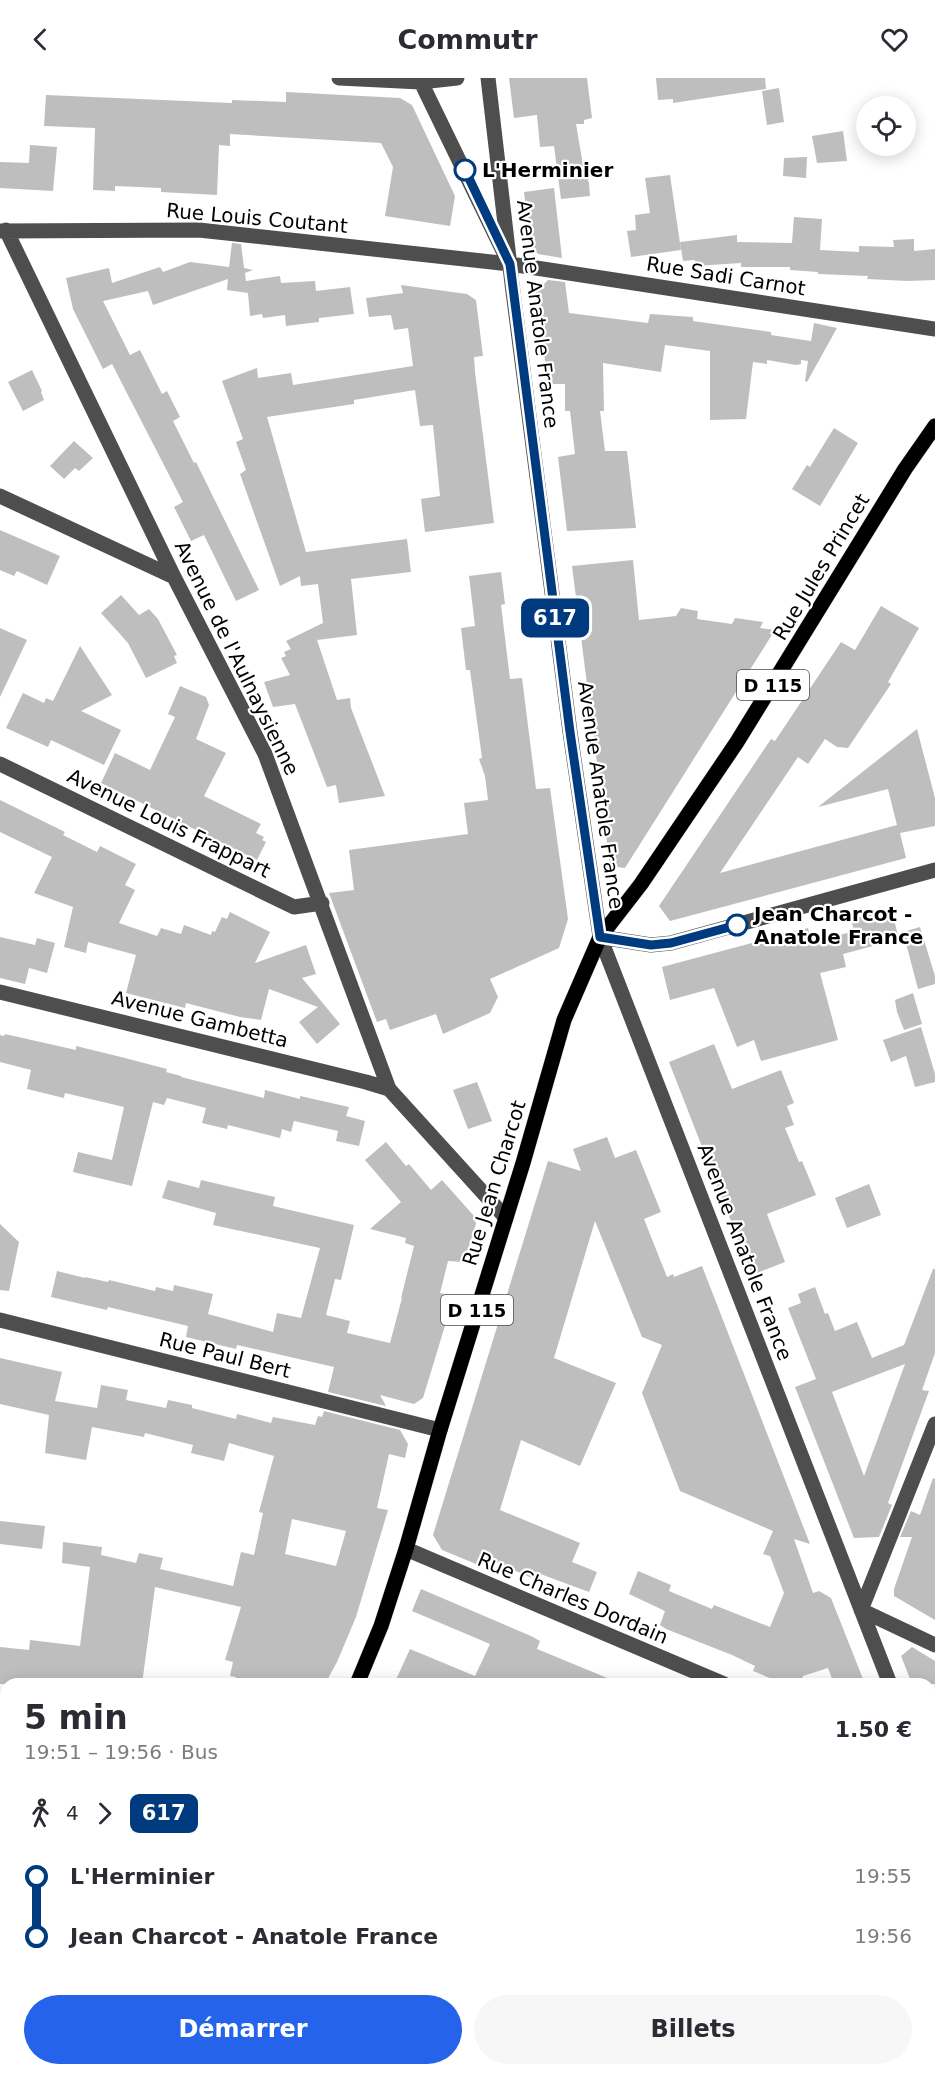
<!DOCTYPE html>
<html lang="fr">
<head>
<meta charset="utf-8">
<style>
	:root { --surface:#fff; --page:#f7f7f7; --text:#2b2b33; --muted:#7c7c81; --accent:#2563eb }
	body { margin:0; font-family:"DejaVu Sans",sans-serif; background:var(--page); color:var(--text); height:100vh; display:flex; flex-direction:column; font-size:22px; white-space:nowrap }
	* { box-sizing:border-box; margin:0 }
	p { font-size:20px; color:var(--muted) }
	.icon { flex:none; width:33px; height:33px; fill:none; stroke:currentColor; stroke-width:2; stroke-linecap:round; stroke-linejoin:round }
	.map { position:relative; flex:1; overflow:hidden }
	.panel { position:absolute; left:0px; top:1600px; width:936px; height:398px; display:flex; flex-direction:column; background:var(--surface); border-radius:18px 18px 0 0; box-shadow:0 3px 15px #0003 }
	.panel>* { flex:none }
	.badge { padding:0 12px; border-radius:9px; font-size:21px; line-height:39px }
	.tools { position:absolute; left:856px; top:18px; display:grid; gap:12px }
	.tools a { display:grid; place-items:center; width:60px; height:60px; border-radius:50%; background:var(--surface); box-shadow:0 3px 15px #0003; font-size:30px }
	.map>.badge { position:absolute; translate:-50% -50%; box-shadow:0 0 0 3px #fff }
	.legs { display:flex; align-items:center; gap:9px; height:66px; padding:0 24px; font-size:20px }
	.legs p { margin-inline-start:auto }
	.head { display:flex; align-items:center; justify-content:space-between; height:102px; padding:0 24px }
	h1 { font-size:33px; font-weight:800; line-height:45px }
	.primary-button { display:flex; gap:12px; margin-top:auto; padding:12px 24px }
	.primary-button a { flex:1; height:69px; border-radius:36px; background:var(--accent); color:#fff; font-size:24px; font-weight:800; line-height:69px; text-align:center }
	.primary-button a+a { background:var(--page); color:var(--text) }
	ul { padding:0 24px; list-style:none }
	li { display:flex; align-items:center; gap:21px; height:60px; font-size:22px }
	li i { display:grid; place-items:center; width:9px; height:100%; margin:0 8px; background:currentColor }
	li i::after { content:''; width:15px; height:15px; margin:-8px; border:4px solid; border-radius:50%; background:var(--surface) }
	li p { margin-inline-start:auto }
	li:first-child i { background:linear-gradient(#0000 50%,currentColor 0) }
	li:last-child i { background:linear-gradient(currentColor 50%,#0000 0) }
	header { display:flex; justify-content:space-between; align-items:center; height:78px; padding:0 24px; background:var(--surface); font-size:27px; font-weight:800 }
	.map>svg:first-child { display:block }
	.building { fill:#bebebe; fill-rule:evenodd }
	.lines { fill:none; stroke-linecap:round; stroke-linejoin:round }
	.major-casing { stroke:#dbdbdb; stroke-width:16 }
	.minor { stroke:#4e4e4e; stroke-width:15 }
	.major { stroke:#000; stroke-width:15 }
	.line-1-casing { stroke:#fff; stroke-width:14 }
	.line-1 { stroke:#003b80; stroke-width:9 }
	.stop-1-dot { fill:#fff; stroke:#003b80; stroke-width:3 }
	.labels { text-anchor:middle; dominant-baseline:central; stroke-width:4.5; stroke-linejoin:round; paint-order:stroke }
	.shield { fill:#fff; stroke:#4c4c4c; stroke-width:1.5 }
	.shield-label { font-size:18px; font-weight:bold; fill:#000 }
	.stop-label { font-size:20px; font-weight:bold; fill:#000; stroke:#fff; text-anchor:start }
	.street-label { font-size:20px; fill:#000; stroke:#fff }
</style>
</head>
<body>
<header><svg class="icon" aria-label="back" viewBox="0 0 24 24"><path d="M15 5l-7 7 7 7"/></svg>Commutr<svg class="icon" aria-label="heart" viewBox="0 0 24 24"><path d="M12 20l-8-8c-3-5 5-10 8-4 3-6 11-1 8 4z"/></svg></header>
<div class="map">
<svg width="935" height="1997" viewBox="0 0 935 1997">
	<rect width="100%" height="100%" fill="#fff"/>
	<path class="building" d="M509,0H587L592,40L584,42V46H576L583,87H585L589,106L590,118L561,121L554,68L540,69L537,37L514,40Z
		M656,0H765L766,11L673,25V21L658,22Z
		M779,10L784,44L767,47L762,13Z
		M286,14L400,20L412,27L455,118L450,148L385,138L393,89L381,65L230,56V68L219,67L217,117L161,114V110L115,108V113L93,112L95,50L44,48L46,17L232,25V22L286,24Z
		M843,53L847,83L817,85L812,58Z
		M30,67L57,69L53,113L0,110V84L29,85Z
		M807,79L806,100L783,98L784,80Z
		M670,97L681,172L631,179L627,153L636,152L635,137L650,135L645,100Z
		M554,110L562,180L538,176L530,167L524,114Z
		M794,139L822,141L820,172L859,174V168L894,169L893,162L914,161V173L935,171V202L908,203L867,201L868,198L818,196V194L790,192V189H741V185L695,188V182L683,183L680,164L737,157V164L792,165Z
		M232,165L241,166L244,190L253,192L245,195L246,203L280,198L281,205L315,203L316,213L350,209L354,236L319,240V244L286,248L285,237L263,240L262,236L250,238L248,215L227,212L228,201L153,227L148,213L103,223L130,277L140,272L162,316L167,313L180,339L173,343L194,385L196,384L259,512L236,523L204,457L191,463L174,429L183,424L112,286L103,291L73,231L66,200L109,190L112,205L160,189L163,194L190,184L229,189Z
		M548,202L565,204L569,235L648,245L650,236L693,239V243L771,254V257L811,263L814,245L837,250L807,304L805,303L808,283L801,282V286L796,287L767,282V286L753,284L746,341L710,342V273L665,267L661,294L603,285L604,333H600L605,373H627L636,450L567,453L558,379L575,376L570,333H565V306H548L536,214Z
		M401,207L467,216L476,222L483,278L474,279L475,294L494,445L425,454L421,421L440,418L433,347L420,348L415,312L354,322V326L267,339L306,474L407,461L411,494L351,501L357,557L317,562L337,622L350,620L351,630L385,718L339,725L336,707L327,709L295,626L273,629L264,604L290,597L281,580L286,578L284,574L291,571L286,563L323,545L318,506L301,508L300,498L280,508L240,396L246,392L236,364L243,361L222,303L257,290L258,300L291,295L293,307L413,288L408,250L394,252L391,237L369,239L366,220L403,215Z
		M32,292L42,313L41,314L44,322L23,333L8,304Z
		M834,350L858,365L820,428L792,411L807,387L810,389Z
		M74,363L93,380L79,393L75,390L64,401L50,388Z
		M0,452L60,478L47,507L17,493L14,498L0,492Z
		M633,482L639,542L676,538L681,530L698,533L697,541L732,546L735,540L763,544L760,550L775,552L625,790L610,788L572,488Z
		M501,494L505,526L501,527L510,601L522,600L536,711L550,710L568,841L559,870L490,901L498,919L490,935L443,956L436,936L390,952L386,941L377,944L329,815L354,812L349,772L468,756L464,725L488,722L485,698L479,681L482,680L470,592H466L461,550L475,548L469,498Z
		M121,517L139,537L149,531L158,541L177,577L174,578L177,585L146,600L128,565L101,535Z
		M881,528L919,550L888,604L891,606L848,670L837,669L825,661L808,686L798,679L720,795L897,747L888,711L818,729L917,651L935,720V748L900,755L906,780L670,843L659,828L771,661L775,663L841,564L855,572Z
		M0,550L27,562L0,619Z
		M80,568L112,617L81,633L121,652L104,687L51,662L48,669L6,650L23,615L44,625L46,620L53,623Z
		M180,608L206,619L209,627L196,661L226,675L204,718L261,746L256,755L264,759L262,762L266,764L257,782L101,705L115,675L150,692L175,639L168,636Z
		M0,722L65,754L63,757L97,774L100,768L136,786L125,807L135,812L119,845L157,858L161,850L181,856L184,847L211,857L212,853L215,854L222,839L227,841L230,834L270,854L255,885L306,867L316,896L302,900L340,946L317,966L299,944L318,929L269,911L261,942L240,939L186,925L185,930L126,915L136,877L88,864L86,875L64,869L73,829L34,815L52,779L0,754Z
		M891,830L899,861L843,876L846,889L820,895L838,962L761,983L754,962L737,969L714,910L670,922L662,889L808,850L812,865L854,853L851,841Z
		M920,849L935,898V906L918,911L903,854Z
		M0,859L35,867L37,860L55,865L47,895L29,890L25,906L0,900Z
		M913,915L922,946L904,952L897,934L895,922Z
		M921,949L935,996V1004L915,1009L906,978L891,984L883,962Z
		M5,956L76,972V968L121,979L167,991L166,994L181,998V999L264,1020L265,1012L300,1021V1018L349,1029L346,1038L365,1043L359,1068L336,1063L338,1053L294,1043L291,1054L282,1051L280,1060L228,1047L227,1051L202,1045L206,1030L167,1020L164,1027L153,1024L132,1108L73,1094L78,1074L112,1082L124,1029L65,1015L64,1020L27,1011L31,992L0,984V957L4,958Z
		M714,966L732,1011L781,992L794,1025L787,1028L794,1047L785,1050L799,1084L802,1083L816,1117L767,1136L785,1184L752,1197L669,984Z
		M477,1004L492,1043L468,1051L453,1012Z
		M607,1059L615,1080L636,1072L661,1134L644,1141L667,1199L673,1196L674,1199L702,1188L810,1466L794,1461L813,1515L819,1513L831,1520L865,1606H834L828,1590L803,1598L800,1606H784L753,1593L755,1588L732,1577L666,1551L660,1547L665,1533L629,1516L638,1493L671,1507L669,1513L712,1531L714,1527L770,1549L784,1515L770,1478L763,1476L773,1453L680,1413L642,1315L662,1267L642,1259L595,1143L554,1280L616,1305L580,1388L521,1362L500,1432L580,1465L572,1484L597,1494L589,1514L535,1494L532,1500L480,1477L476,1486L442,1472L433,1457L548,1083L581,1093L573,1071Z
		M386,1064L406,1088L409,1086L431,1112L442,1102L474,1138L476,1146L464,1184L448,1183L440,1215L454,1218L423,1320L414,1326L380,1317L386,1328L328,1314L334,1289L237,1267L236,1271L186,1259L188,1248L108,1229L107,1232L51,1219L57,1193L85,1200V1199L108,1204L109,1202L155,1213L156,1209L173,1213L174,1207L213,1216L208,1236L273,1254L277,1235L301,1240L320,1170L213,1147L216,1135L162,1120L168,1102L199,1110L201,1102L275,1119L273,1128L354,1147L341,1202L335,1201L326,1237L350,1243L347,1255L390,1265L402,1220H401L414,1168L405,1165L406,1160L370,1151L401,1124L365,1082Z
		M869,1106L881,1137L847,1150L835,1120Z
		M0,1146L19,1164L9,1213L0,1212Z
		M933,1191H935V1275L922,1312L929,1313L888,1425L892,1427L879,1459L854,1460L795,1309L816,1301L788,1230L801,1225L798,1216L815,1209L825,1236L828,1235L835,1253L857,1244L872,1280L904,1267ZM905,1286L864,1398L832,1314Z
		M0,1280L62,1294L55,1323L97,1330L101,1307L128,1312L126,1322L166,1330L168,1322L192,1327V1330L236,1341L237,1336L271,1345L273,1339L315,1347L318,1338L322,1339L324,1333L400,1352L408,1366L405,1380L389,1376L377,1430L388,1432L356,1539L337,1584L325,1606H234L236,1599L230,1598L233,1584L225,1582L241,1529L155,1509L142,1606H0V1569L29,1572L30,1562L80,1568L90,1489L62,1485L63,1464L102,1469L101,1477L136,1485L139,1475L163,1480L160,1491L233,1508L241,1474L254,1477L263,1435L259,1434L274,1378L229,1365L224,1383L191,1375L193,1367L145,1355L144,1359L92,1349L86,1382L45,1375L49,1337L0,1326ZM292,1441L346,1453L336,1488L285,1476Z
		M933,1400L935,1401V1542L894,1518V1511L912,1459H900L911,1433L920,1437Z
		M0,1443L45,1448L42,1471L0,1466Z
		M421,1511L531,1558L540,1563L537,1571L622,1606H394L410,1571L475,1598L490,1566L412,1533Z
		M912,1569L935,1583V1606H912L901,1578Z"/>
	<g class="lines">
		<g class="major-casing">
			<path id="major" d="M357,1606L381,1548L406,1471L440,1352L523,1085L564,942L600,859L641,806L737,664L905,391L935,348
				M166,1997L168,1992"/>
		</g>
		<path class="minor" d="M339,0L421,4L457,0
			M419,0L504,175
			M488,0L512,206L570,654L600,859L890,1606
			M6,152L174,499L265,676L389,1011L506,1140
			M0,153L199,152L510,186L935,251
			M0,418L174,499
			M0,686L294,829L322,825
			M600,859L651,867L671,865L935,792
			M0,914L366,1004L389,1011
			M0,1242L440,1352
			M406,1471L724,1606
			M861,1532L935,1346
			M861,1532L935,1567
			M0,1671H6
			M930,1714L935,1727
			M0,1961H6
			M185,1992L200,1997
			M228,1992L234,1997
			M660,1992L672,1997
			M454,1997L456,1992"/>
		<use href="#major" class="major"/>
	</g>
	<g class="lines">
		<g class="line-1-casing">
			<path id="line-1" d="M465,92L510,186L570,654L600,859L651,867L671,865L737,847"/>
		</g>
		<use href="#line-1" class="line-1"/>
	</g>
	<g class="stop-1-dot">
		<circle cx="465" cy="92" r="10"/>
		<circle cx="737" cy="847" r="10"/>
	</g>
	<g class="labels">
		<g class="shield">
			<rect x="737" y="592" width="72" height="30" rx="4.5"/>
			<rect x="441" y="1217" width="72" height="30" rx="4.5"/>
		</g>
		<g class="shield-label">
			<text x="773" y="607">D 115</text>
			<text x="477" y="1232">D 115</text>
		</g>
		<g class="stop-label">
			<text x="482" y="92">L'Herminier</text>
			<text x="754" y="836">Jean Charcot -<tspan x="754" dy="23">Anatole France</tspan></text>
		</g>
		<g class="street-label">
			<text transform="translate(257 140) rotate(5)">Rue Louis Coutant</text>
			<text transform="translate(726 198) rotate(9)">Rue Sadi Carnot</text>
			<text transform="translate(538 236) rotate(83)">Avenue Anatole France</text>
			<text transform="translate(821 489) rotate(-59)">Rue Jules Princet</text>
			<text transform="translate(237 580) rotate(64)">Avenue de l'Aulnaysienne</text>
			<text transform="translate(601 717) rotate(82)">Avenue Anatole France</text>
			<text transform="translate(169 745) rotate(26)">Avenue Louis Frappart</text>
			<text transform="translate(200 941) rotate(14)">Avenue Gambetta</text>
			<text transform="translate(494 1105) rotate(-73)">Rue Jean Charcot</text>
			<text transform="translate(745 1174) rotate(69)">Avenue Anatole France</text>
			<text transform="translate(225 1277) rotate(14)">Rue Paul Bert</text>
			<text transform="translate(573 1520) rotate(23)">Rue Charles Dordain</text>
		</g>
	</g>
</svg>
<div class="tools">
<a><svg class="icon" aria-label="locate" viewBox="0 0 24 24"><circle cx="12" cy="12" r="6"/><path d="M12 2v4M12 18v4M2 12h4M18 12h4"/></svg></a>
</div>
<b class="badge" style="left:555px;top:540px;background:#003b80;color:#fff">617</b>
<section class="panel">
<div class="head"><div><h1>5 min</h1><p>19:51 – 19:56 · Bus</p></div><b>1.50 €</b></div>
<div class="legs"><svg class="icon" aria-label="walk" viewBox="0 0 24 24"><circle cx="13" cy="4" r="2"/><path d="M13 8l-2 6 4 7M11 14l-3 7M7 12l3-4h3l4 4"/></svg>4<svg class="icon" aria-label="forward" viewBox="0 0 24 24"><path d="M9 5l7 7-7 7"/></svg><b class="badge" style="background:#003b80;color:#fff">617</b></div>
<ul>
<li><i style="color:#003b80"></i><b>L'Herminier</b><p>19:55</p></li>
<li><i style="color:#003b80"></i><b>Jean Charcot - Anatole France</b><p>19:56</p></li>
</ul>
<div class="primary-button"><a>Démarrer</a><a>Billets</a></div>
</section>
</div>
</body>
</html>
